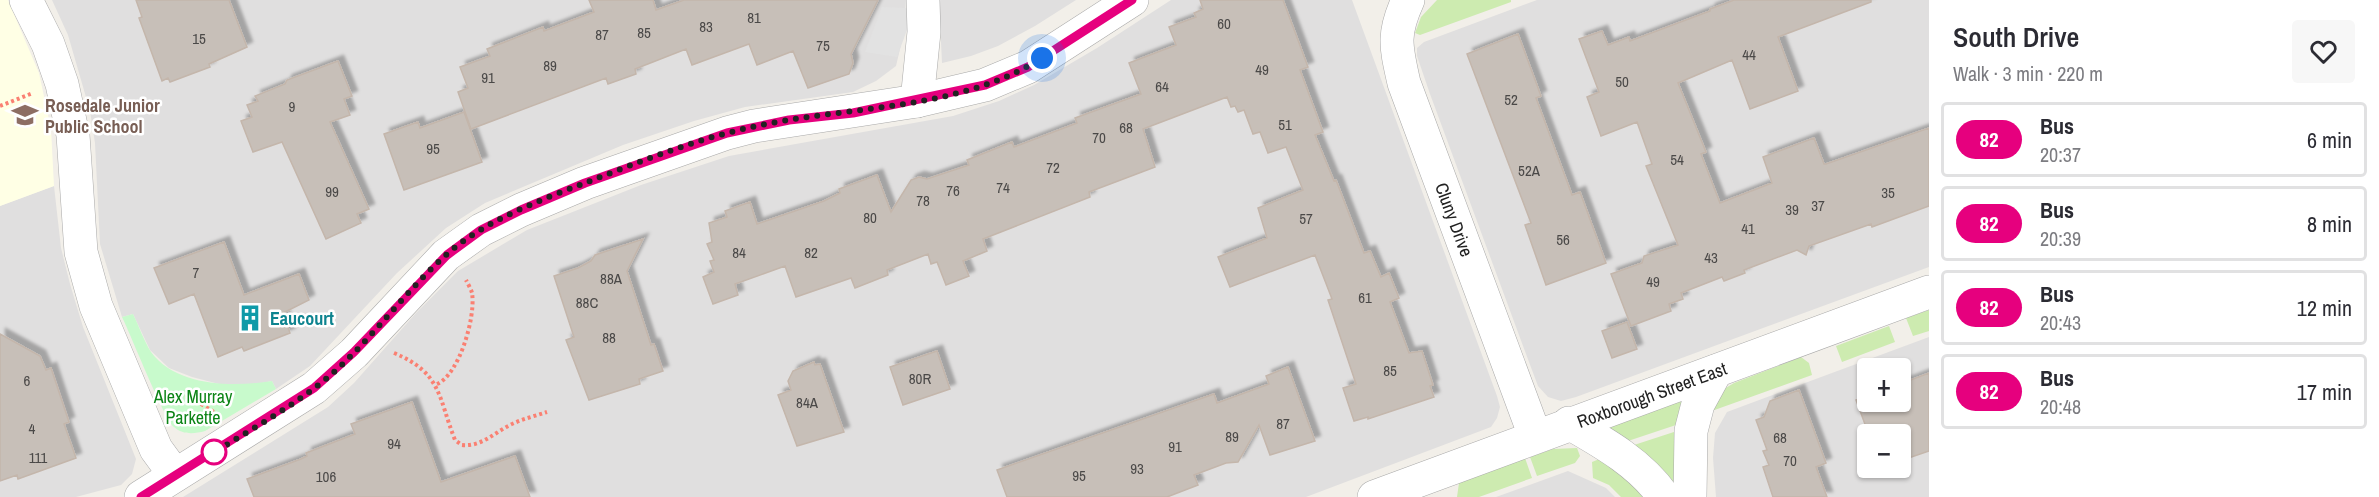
<!DOCTYPE html>
<html lang="en">
<head>
<meta charset="utf-8">
<style>
	:root { --surface:#fff; --page:#f7f7f7; --text:#2b2b33; --muted:#7c7c81; --line:#e1e1e2 }
	body { margin:0; font-family:"Archivo Narrow",sans-serif; background:var(--page); color:var(--text); height:100vh; display:flex; flex-direction:column; font-size:22px; white-space:nowrap }
	* { box-sizing:border-box; margin:0 }
	p { font-size:20px; color:var(--muted) }
	.icon { flex:none; width:33px; height:33px; fill:none; stroke:currentColor; stroke-width:2; stroke-linecap:round; stroke-linejoin:round }
	.map { position:relative; flex:1; overflow:hidden }
	.side { display:flex; flex-direction:column; background:var(--surface); width:450px }
	.side>* { flex:none }
	.badge { padding:0 12px; border-radius:20px; font-size:21px; line-height:39px }
	.controls { position:absolute; left:1857px; top:358px; display:grid; gap:12px }
	.controls a { display:grid; place-items:center; width:54px; height:54px; border-radius:6px; background:var(--surface); box-shadow:0 2px 4px #0004; font-size:30px }
	.you { position:absolute; width:30px; height:30px; margin:-15px; border:4px solid #fff; border-radius:50%; background:#1a73e8; box-shadow:0 0 0 9px #1a73e833 }
	.map>.badge { position:absolute; translate:-50% -50%; box-shadow:0 0 0 3px #fff }
	.round { display:grid; place-items:center; flex:none; width:63px; height:63px; border-radius:6px; background:var(--page) }
	.head { display:flex; align-items:center; justify-content:space-between; height:102px; padding:0 24px }
	h1 { font-size:28px; font-weight:600; line-height:45px }
	ul { padding:0; list-style:none }
	li { display:flex; align-items:center; gap:18px; height:75px; margin:0 12px 9px; padding:0 12px; border:3px solid var(--line); border-radius:6px }
	li div { flex:1 }
	li b { display:block; font-size:22px }
	li em { font-style:normal }
	li .badge { min-width:66px; font-weight:700; text-align:center }
	main { display:flex; flex:1; min-height:0 }
	.map>svg:first-child { display:block }
	.residential { fill:#e0dfdf; fill-rule:evenodd }
	.education { fill:#ffffe5 }
	.grass { fill:#cdebb0 }
	.park { fill:#c8facc }
	.parking { fill:#e2e2e2 }
	.building { fill:#c7bfb8; stroke:#c4b6ab; stroke-width:1.5; filter:url(#shadow) }
	.lines { fill:none; stroke-linecap:round; stroke-linejoin:round }
	.minor-casing { stroke:#a9a9a9; stroke-width:34 }
	.path { stroke:#fa8072; stroke-width:4; stroke-dasharray:3 3; stroke-linecap:butt }
	.minor { stroke:#fff; stroke-width:33 }
	.line-casing { stroke:#fff; stroke-width:14 }
	.line { stroke:#e6007e; stroke-width:9 }
	.walk { stroke:#222; stroke-width:6; stroke-dasharray:0 10.8 }
	.stop-dot { fill:#fff; stroke:#e6007e; stroke-width:3 }
	.labels { text-anchor:middle; dominant-baseline:central; stroke-width:5; stroke-linejoin:round; paint-order:stroke }
	.number-label { font-size:15px; fill:#4b4948 }
	.education-label { font-size:18px; font-weight:bold; fill:#785e54; stroke:#fff; text-anchor:start }
	.street-label { font-size:18px; fill:#222; stroke:#fff }
	.culture-label { font-size:18px; font-weight:bold; fill:#0d838f; stroke:#fff; text-anchor:start }
	.park-label { font-size:18px; fill:#0c8416; stroke:#fff }
</style>
</head>
<body>
<main>
<div class="map">
<svg width="1929" height="497" viewBox="0 0 1929 497">
	<defs>
		<filter id="shadow"><feDropShadow dx="5.5" dy="-5.5" stdDeviation="1.5" flood-color="#0004"/></filter>
	</defs>
	<rect width="100%" height="100%" fill="#f2efe9"/>
	<path class="residential" d="M52,0H906L904,32L896,66L876,81L853,92L745,107L694,121L623,145L485,203L446,228L397,273L310,366L276,389L272,381L251,385L219,384L192,377L169,368L150,350L133,314L122,317L100,244L95,143L90,111L68,35Z
		M939,0H1076L1035,26L998,46L971,56L942,63Z
		M1171,0H1352L1497,396L1500,407L1497,418L1491,427L1306,497H183L328,407L354,383L416,313L458,271L527,230L641,185L729,156L953,116L999,101L1034,85L1097,48Z
		M1537,0H1929V267L1576,397L1561,401L1548,397L1538,386L1529,362L1430,94L1417,56V48L1424,42Z
		M54,186L61,248L70,284L83,327L136,459L132,474L121,485L76,497H0V206Z
		M1929,337V497H1716L1713,458L1715,433L1727,412ZM1868,369H1900V402H1868ZM1868,435H1900V468H1868Z
		M1568,471L1606,488L1615,497H1496Z"/>
	<path class="education" d="M0,0H8L39,73L51,129L54,186L0,206Z"/>
	<path class="grass" d="M1437,0H1511V2L1420,35L1415,33L1421,17Z
		M1929,310V331L1913,336L1906,318Z
		M1889,326L1895,342L1842,362L1836,346Z
		M1801,357L1809,363L1812,375L1709,412L1724,389L1734,383Z
		M1684,400L1682,423L1625,442L1606,428Z
		M1680,430L1679,493L1631,446Z
		M1577,448L1580,456L1575,463L1537,476L1530,457L1553,449Z
		M1525,458L1532,478L1479,497H1457L1459,483Z
		M1602,458L1646,497H1621L1609,485L1593,478L1592,462Z"/>
	<path class="park" d="M133,314C139,326 144,341 151,352C177,387 233,387 272,381L276,389L205,431C194,434 183,435 174,427C164,419 131,335 122,317Z"/>
	<path class="parking" d="M882,7L908,8L907,30L897,57L865,52Z"/>
	<path class="building" d="M136,0H229L247,47L209,64L210,67L170,82L168,78L162,81L139,18L142,17Z
		M589,0H653L656,10L684,0H878L851,54L853,63L849,74L808,88L793,51L757,65L749,44L692,65L686,49L635,69L636,74L608,84L606,78L471,129L458,92L468,88L460,67L490,56L487,49L543,27L544,31L594,12Z
		M1200,0H1283L1308,67L1300,70L1323,132L1315,135L1334,181L1336,180L1364,253L1370,251L1381,277L1389,273L1399,298L1390,302L1409,353L1422,351L1433,385L1430,386L1434,397L1368,419V417L1354,421L1343,388L1356,384L1328,300L1332,299L1315,255L1230,287L1218,257L1267,238L1258,208L1303,190L1286,147L1268,153L1260,132L1253,134L1244,110L1238,112L1235,106L1231,107L1227,97L1143,129L1155,167L1089,192L1090,197L983,239L987,251L963,261L969,276L946,285L937,262L931,264L928,254L887,270L888,275L855,288L851,278L796,297L785,266L735,284L738,295L713,304L703,277L714,272L710,261L714,260L707,244L712,242L709,223L727,217L725,211L750,202L757,224L824,201L840,193L839,189L877,175L891,212L911,180L919,177L927,179L969,165L967,160L1012,142L1014,147L1077,123L1075,118L1141,94L1129,63L1176,45L1169,27L1196,17L1194,13L1203,9Z
		M1734,0H1871V2L1778,37L1798,91L1750,109L1732,60L1678,83L1706,152L1701,154L1720,203L1772,183L1763,157L1814,138L1824,164H1826L1929,128V206L1872,227L1871,224L1809,246L1806,255L1797,250L1744,270L1745,273L1724,281L1722,277L1681,293L1683,299L1669,304L1671,311L1631,326L1611,274L1642,263L1644,256L1678,245L1646,166L1652,164L1637,122L1601,136L1587,97L1599,92L1579,39L1602,31L1608,45L1629,37L1630,41L1710,11V9Z
		M1518,34L1541,96L1536,98L1572,195L1580,192L1606,263L1546,285L1525,225L1531,223L1467,54Z
		M338,61L352,96L344,99L350,115L330,122L369,209L357,214L361,223L326,239L282,142L253,152L241,121L252,117L247,105L258,101L255,96L285,84L287,80Z
		M464,112L482,162L404,190L384,134L418,122L420,128Z
		M643,239L627,271L651,345L654,344L663,371L639,379L640,384L589,400L566,340L574,337L554,276L578,268L591,261L595,255Z
		M224,242L244,295L299,274L309,300L283,313L290,333L244,351L242,347L218,357L194,294L169,304L154,268Z
		M1627,322L1637,349L1612,358L1602,331Z
		M0,334L40,356L46,370L51,368L69,422L64,424L76,458L18,479L17,475L0,481Z
		M937,351L950,389L903,405L890,367Z
		M814,362L815,365L820,364L844,432L797,446L778,395L791,390L788,381L793,371Z
		M1288,367L1315,441L1270,455L1259,425L1238,462L1226,463L1194,475L1198,485L1167,497H1007L997,470L1214,394L1217,403L1269,384L1266,376Z
		M1929,373V451L1900,461V435H1869L1856,400L1868,396V402H1900V384Z
		M1799,390L1826,463L1816,467L1827,497H1773L1763,467L1769,465L1763,451L1767,450L1756,420L1764,417L1770,401Z
		M412,402L441,482L515,456L530,497H254L247,479L301,459L307,456L306,453L355,434L351,424Z"/>
	<g class="lines">
		<g class="minor-casing">
			<g id="minor">
				<path d="M26,0L48,44L62,84L73,135L81,252L96,306L156,449L175,475"/>
				<path id="s1" d="M1408,0C1392,35 1396,47 1404,83L1535,436"/>
				<path d="M917,101L924,32L923,0"/>
				<path d="M1569,423C1604,443 1640,463 1664,497"/>
				<path d="M141,497L314,388L354,353L446,255L481,230L521,210L585,183L727,133L754,126L917,101L985,85L1028,67L1132,0"/>
				<path id="s2" d="M1374,497L1929,292"/>
				<path d="M1690,497L1691,431L1698,404L1716,371"/>
			</g>
		</g>
		<path class="path" d="M0,106L33,93
			M394,353C442,373 438,397 455,440L462,445C481,447 494,433 510,425C522,419 535,416 547,412
			M437,384C459,375 476,317 472,293C471,289 468,284 466,280
			M167,398L190,397L217,414"/>
		<use href="#minor" class="minor"/>
	</g>
	<g class="lines">
		<g class="line-casing">
			<path id="line" d="M141,497L314,388L354,352L447,255L481,230L521,210L585,183L727,133L789,120L853,113L985,85L1028,67L1132,0"/>
		</g>
		<use href="#line" class="line"/>
		<path class="walk" d="M214,452L207,457C249,430 297,405 334,372C374,336 406,291 446,255C484,221 538,201 585,183C639,162 696,139 752,127C849,105 956,112 1042,58"/>
	</g>
	<defs>
		<g id="school-bare" transform="scale(2.07)"><path d="M0-5L7-2L0 1L-7-2ZM-4 1L0 2.5L4 1V4Q0 6-4 4Z" fill="#8d6e63" stroke="#fff" stroke-width="2.5" paint-order="stroke"/></g>
		<g id="building-bare" transform="scale(2.07)"><path d="M-4-6H4V6H1V3H-1V6H-4ZM-2.5-4.3h1.7v1.8h-1.7ZM.8-4.3h1.7v1.8H.8ZM-2.5-1h1.7V.8h-1.7ZM.8-1h1.7V.8H.8Z" fill="#0f9aa8" stroke="#fff" stroke-width="2.5" paint-order="stroke"/></g>
	</defs>
	<g fill-rule="evenodd">
		<use href="#school-bare" x="25" y="115"/>
		<use href="#building-bare" x="250" y="318"/>
	</g>
	<circle class="stop-dot" cx="214" cy="452" r="12"/>
	<g class="labels">
		<g class="number-label">
			<text x="754" y="17">81</text>
			<text x="1224" y="23">60</text>
			<text x="706" y="26">83</text>
			<text x="644" y="32">85</text>
			<text x="602" y="34">87</text>
			<text x="199" y="38">15</text>
			<text x="823" y="45">75</text>
			<text x="1749" y="54">44</text>
			<text x="550" y="65">89</text>
			<text x="1262" y="69">49</text>
			<text x="488" y="77">91</text>
			<text x="1622" y="81">50</text>
			<text x="1162" y="86">64</text>
			<text x="1511" y="99">52</text>
			<text x="292" y="106">9</text>
			<text x="1285" y="124">51</text>
			<text x="1126" y="127">68</text>
			<text x="1099" y="137">70</text>
			<text x="433" y="148">95</text>
			<text x="1677" y="159">54</text>
			<text x="1053" y="167">72</text>
			<text x="1529" y="170">52A</text>
			<text x="1003" y="187">74</text>
			<text x="953" y="190">76</text>
			<text x="332" y="191">99</text>
			<text x="1888" y="192">35</text>
			<text x="923" y="200">78</text>
			<text x="1818" y="205">37</text>
			<text x="1792" y="209">39</text>
			<text x="870" y="217">80</text>
			<text x="1306" y="218">57</text>
			<text x="1748" y="228">41</text>
			<text x="1563" y="239">56</text>
			<text x="739" y="252">84</text>
			<text x="811" y="252">82</text>
			<text x="1711" y="257">43</text>
			<text x="196" y="272">7</text>
			<text x="611" y="278">88A</text>
			<text x="1653" y="281">49</text>
			<text x="1365" y="297">61</text>
			<text x="587" y="302">88C</text>
			<text x="609" y="337">88</text>
			<text x="1390" y="370">85</text>
			<text x="920" y="378">80R</text>
			<text x="27" y="380">6</text>
			<text x="807" y="402">84A</text>
			<text x="1283" y="423">87</text>
			<text x="32" y="428">4</text>
			<text x="1232" y="436">89</text>
			<text x="1780" y="437">68</text>
			<text x="394" y="443">94</text>
			<text x="1175" y="446">91</text>
			<text x="38" y="457">111</text>
			<text x="1790" y="460">70</text>
			<text x="1137" y="468">93</text>
			<text x="1079" y="475">95</text>
			<text x="326" y="476">106</text>
		</g>
		<g class="education-label">
			<text x="45" y="105">Rosedale Junior<tspan x="45" dy="21">Public School</tspan></text>
		</g>
		<g class="street-label">
			<text stroke="none"><textPath href="#s1" startOffset="231">Cluny Drive</textPath></text>
			<text stroke="none"><textPath href="#s2" startOffset="296">Roxborough Street East</textPath></text>
		</g>
		<g class="culture-label">
			<text x="270" y="318">Eaucourt</text>
		</g>
		<g class="park-label">
			<text x="193" y="396">Alex Murray<tspan x="193" dy="21">Parkette</tspan></text>
		</g>
	</g>
</svg>
<div class="controls">
<a>+</a>
<a>−</a>
</div>
<div class="you" style="left:1042px;top:58px"></div>
</div>
<section class="side">
<div class="head"><div><h1>South Drive</h1><p>Walk · 3 min · 220 m</p></div><a class="round"><svg class="icon" aria-label="heart" viewBox="0 0 24 24"><path d="M12 20l-8-8c-3-5 5-10 8-4 3-6 11-1 8 4z"/></svg></a></div>
<ul>
<li><span class="badge" style="background:#e6007e;color:#fff">82</span><div><b>Bus</b><p>20:37</p></div><em>6 min</em></li>
<li><span class="badge" style="background:#e6007e;color:#fff">82</span><div><b>Bus</b><p>20:39</p></div><em>8 min</em></li>
<li><span class="badge" style="background:#e6007e;color:#fff">82</span><div><b>Bus</b><p>20:43</p></div><em>12 min</em></li>
<li><span class="badge" style="background:#e6007e;color:#fff">82</span><div><b>Bus</b><p>20:48</p></div><em>17 min</em></li>
</ul>
</section>
</main>
</body>
</html>
